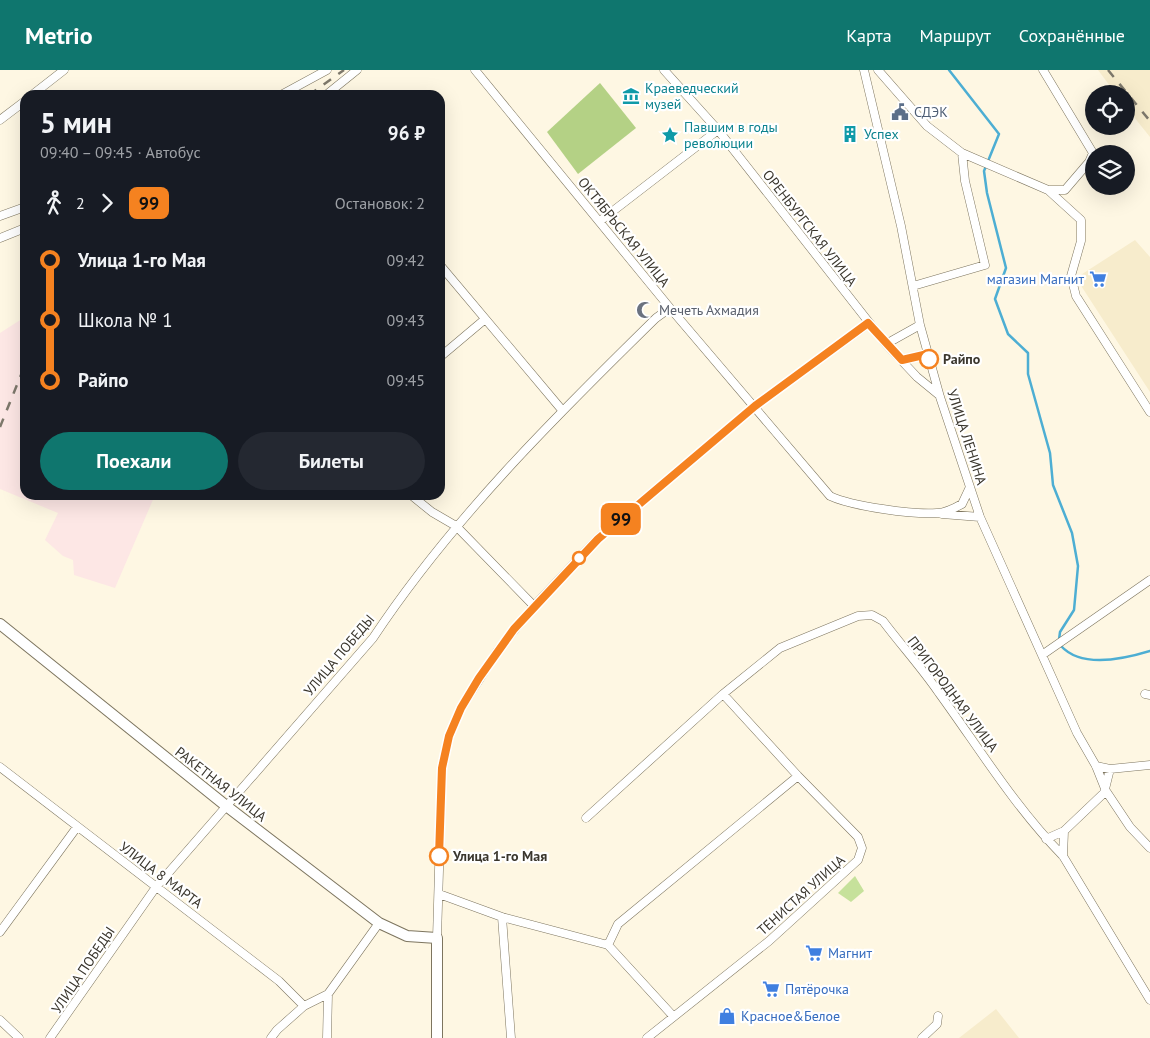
<!DOCTYPE html>
<html lang="ru">
<head>
<meta charset="utf-8">
<style>
	:root { --surface:#171b24; --page:#242831; --text:#f1f3f6; --muted:#9ea1a6; --accent:#0f766e }
	body { margin:0; font-family:"PT Sans",sans-serif; background:var(--page); color:var(--text); height:100vh; display:flex; flex-direction:column; font-size:19px; white-space:nowrap }
	* { box-sizing:border-box; margin:0 }
	p { font-size:16px; color:var(--muted) }
	.icon { flex:none; width:28px; height:28px; fill:none; stroke:currentColor; stroke-width:2; stroke-linecap:round; stroke-linejoin:round }
	.map { position:relative; flex:1; overflow:hidden }
	.sheet { position:absolute; left:20px; top:20px; width:425px; height:410px; display:flex; flex-direction:column; background:var(--surface); border-radius:15px; box-shadow:0 5px 20px #0002 }
	.sheet>* { flex:none }
	.badge { padding:0 10px; border-radius:8px; font-size:18px; line-height:32px }
	.controls { position:absolute; left:1085px; top:15px; display:grid; gap:10px }
	.controls a { display:grid; place-items:center; width:50px; height:50px; border-radius:50%; background:var(--surface); box-shadow:0 5px 20px #0002; font-size:25px }
	.map>.badge { position:absolute; translate:-50% -50%; box-shadow:0 0 0 2px #fff }
	.legs { display:flex; align-items:center; gap:8px; height:55px; padding:0 20px; font-size:16px }
	.legs p { margin-inline-start:auto }
	.head { display:flex; align-items:center; justify-content:space-between; height:85px; padding:0 20px }
	h1 { font-size:28px; font-weight:800; line-height:38px }
	.button { display:flex; gap:10px; margin-top:auto; padding:10px 20px }
	.button a { flex:1; height:58px; border-radius:30px; background:var(--accent); color:#fff; font-size:20px; font-weight:800; line-height:58px; text-align:center }
	.button a+a { background:var(--page); color:var(--text) }
	ul { padding:0 20px; list-style:none }
	li { display:flex; align-items:center; gap:18px; height:60px; font-size:19px }
	li i { display:grid; place-items:center; width:8px; height:100%; margin:0 6px; background:currentColor }
	li i::after { content:''; width:12px; height:12px; margin:-6px; border:4px solid; border-radius:50%; background:var(--surface) }
	li p { margin-inline-start:auto }
	li:first-child i { background:linear-gradient(#0000 50%,currentColor 0) }
	li:last-child i { background:linear-gradient(currentColor 50%,#0000 0) }
	header { display:flex; align-items:center; gap:30px; box-sizing:border-box; height:70px; padding:0 25px; background:var(--accent); color:#fff }
	header strong { font-size:24px }
	nav { display:flex; gap:28px; margin-inline-start:auto; font-size:18px }
	.map>svg:first-child { display:block }
	.built { fill:#f7eccc }
	.industrial { fill:#fde7e5 }
	.green { fill:#c6e19b }
	.forest { fill:#b4d185 }
	.lines { fill:none; stroke-linecap:round; stroke-linejoin:round }
	.stream { stroke:#4daed3; stroke-width:2.5 }
	.minor-casing { stroke:#7d755f; stroke-width:9 }
	.major-casing { stroke:#7d755f; stroke-width:12 }
	.minor { stroke:#fff; stroke-width:8 }
	.major { stroke:#fff; stroke-width:10 }
	.rail { stroke:#7d786b; stroke-width:2.5; stroke-dasharray:9 9; stroke-linecap:butt }
	.line-1-casing { stroke:#fff; stroke-width:11 }
	.line-1 { stroke:#f58220; stroke-width:8 }
	.stop-1-dot { fill:#fff; stroke:#f58220; stroke-width:2.5 }
	.labels { text-anchor:middle; dominant-baseline:central; stroke-width:4.5; stroke-linejoin:round; paint-order:stroke }
	.culture-label { font-size:14px; fill:#0d838f; stroke:#fff; text-anchor:start }
	.service-label { font-size:14px; fill:#4e5e75; stroke:#fff; text-anchor:start }
	.street-label { font-size:14px; fill:#3a362d; stroke:#fff }
	.shop-label { font-size:14px; fill:#366cbe; stroke:#fff; text-anchor:start }
	.worship-label { font-size:14px; fill:#5b616d; stroke:#fff; text-anchor:start }
	.stop-label { font-size:14px; font-weight:bold; fill:#3a362d; stroke:#fff; text-anchor:start }
</style>
</head>
<body>
<header>
<strong>Metrio</strong>
<nav><a>Карта</a><a>Маршрут</a><a>Сохранённые</a></nav>
</header>
<div class="map">
<svg width="1150" height="968" viewBox="0 0 1150 968">
	<rect width="100%" height="100%" fill="#fef7e3"/>
	<path class="built" d="M1098,0H1150V67L1126,37V24H1116Z
		M1135,170L1150,187V322L1076,208Z
		M996,939L1019,968H959Z"/>
	<path class="industrial" d="M25,247V425H155L115,518L74,505L73,490L63,486L45,470L58,443L0,419V263Z"/>
	<path class="green" d="M855,806L864,821L851,832L838,823Z"/>
	<path class="forest" d="M600,13L636,58L578,104L547,62Z"/>
	<g class="lines">
		<path class="stream" d="M949,0L999,64L984,101L987,123L1006,198L995,229L1008,264L1028,283V304L1050,383L1053,415L1072,463L1078,496L1074,540L1060,562L1059,570
			M1061,576C1082,599 1124,589 1150,581"/>
		<g class="minor-casing">
			<path id="minor" d="M475,0L670,238L830,426C851,436 914,445 937,443C946,443 955,438 962,434L970,417
				M664,0L718,60L886,274L917,307L939,325
				M864,0L901,156L920,255L940,327L980,447L1077,663L1096,696L1106,721L1130,757L1150,778
				M878,0L927,56L962,83L1048,120L1081,150V171L1071,206L1076,226L1150,342
				M1043,0L1093,83L1089,92L1065,120H1048
				M32,25L64,0
				M281,25L327,0
				M326,25L357,0
				M0,50L25,31
				M0,146L25,137
				M600,151L718,60
				M0,168L25,158
				M440,195L562,340
				M913,216L985,195L965,111L962,83
				M886,274L920,255
				M440,287L484,250
				M902,291L928,283
				M411,425L432,442L456,456L534,536
				M942,444L980,447
				M1042,585L1150,510
				M1145,624L1150,625
				M1096,696L1110,699L1150,695
				M0,697L279,911L304,936
				M586,748L723,624
				M1046,769L1064,761L1104,723L1110,699
				M1063,786L1064,761
				M439,824L502,847L608,875L673,946
				M502,847L511,968
				M0,862L77,757
				M437,868L442,698L449,666L461,638L498,580L534,536L597,469L755,336L869,253
				M608,875L618,854L798,706
				M0,950L19,968
				M50,968L156,817L373,568C452,449 554,348 656,248L670,238
				M271,968L277,960L304,936L328,924L379,853
				M327,968L328,924
				M647,968L769,871L858,790L862,778L858,767L798,706L723,624L780,578L858,546L872,545L883,551C901,575 922,598 939,623C979,678 1015,737 1063,786L1150,930
				M922,968L937,954L938,946"/>
		</g>
		<g class="major-casing">
			<path id="major" d="M0,554L225,735L379,853L407,866L437,868V968"/>
		</g>
		<use href="#minor" class="minor"/>
		<use href="#major" class="major"/>
		<path class="rail" d="M1108,0L1150,51
			M309,25L344,0
			M0,357L25,295"/>
	</g>
	<g class="lines">
		<g class="line-1-casing">
			<path id="line-1" d="M439,786L442,698L449,666L461,638L479,608L514,559L598,469L755,336L868,253L902,290L928,284L929,289"/>
		</g>
		<use href="#line-1" class="line-1"/>
	</g>
	<defs>
		<g id="museum-bare" transform="scale(1.35)"><path d="M0-6L6-3V-2H-6V-3ZM-5-1h2V3h-2ZM-1-1h2V3h-2ZM3-1h2V3H3ZM-6 4H6V6H-6Z" fill="#0f9aa8" stroke="#fff" stroke-width="2.5" paint-order="stroke"/></g>
		<g id="civic-bare" transform="scale(1.35)"><path d="M-.6-6.5H3V-4.5H.6V-3L4-1V1h2V6H-6V1h2V-1L-.6-3ZM-1.2 2.5V6h2.4V2.5Z" fill="#5c6f8a" stroke="#fff" stroke-width="2.5" paint-order="stroke"/></g>
		<g id="building-bare" transform="scale(1.35)"><path d="M-4-6H4V6H1V3H-1V6H-4ZM-2.5-4.3h1.7v1.8h-1.7ZM.8-4.3h1.7v1.8H.8ZM-2.5-1h1.7V.8h-1.7ZM.8-1h1.7V.8H.8Z" fill="#0f9aa8" stroke="#fff" stroke-width="2.5" paint-order="stroke"/></g>
		<g id="sight-bare" transform="scale(1.35)"><path d="M0-6L1.8-2.2L6-1.7L2.9 1.2L3.7 5.4L0 3.3L-3.7 5.4L-2.9 1.2L-6-1.7L-1.8-2.2Z" fill="#0f9aa8" stroke="#fff" stroke-width="2.5" paint-order="stroke"/></g>
		<g id="supermarket-bare" transform="scale(1.35)"><path d="M-6-5.5h2.5l.6 2H6L4.5 2H-2.5L-4.4-4H-6ZM-1.5 3.2a1.3 1.3 0 1 0 .1 0ZM3 3.2a1.3 1.3 0 1 0 .1 0Z" fill="#3f7fe0" stroke="#fff" stroke-width="2.5" paint-order="stroke"/></g>
		<g id="mosque-bare" transform="scale(1.35)"><path d="M3.5-4.9A6 6 0 1 0 3.5 4.9A5 5 0 1 1 3.5-4.9Z" fill="#6b7280" stroke="#fff" stroke-width="2.5" paint-order="stroke"/></g>
		<g id="shop-bare" transform="scale(1.35)"><path d="M-5-2.5h2.3a2.7 3.5 0 0 1 5.4 0H5L5.5 6h-11ZM-1.5-2.5h3a1.5 2.3 0 0 0-3 0Z" fill="#3f7fe0" stroke="#fff" stroke-width="2.5" paint-order="stroke"/></g>
	</defs>
	<g fill-rule="evenodd">
		<use href="#museum-bare" x="631" y="26"/>
		<use href="#civic-bare" x="900" y="42"/>
		<use href="#building-bare" x="850" y="64"/>
		<use href="#sight-bare" x="670" y="65"/>
		<use href="#supermarket-bare" x="1098" y="209"/>
		<use href="#mosque-bare" x="645" y="240"/>
		<use href="#supermarket-bare" x="814" y="883"/>
		<use href="#supermarket-bare" x="771" y="919"/>
		<use href="#shop-bare" x="727" y="946"/>
	</g>
	<g class="stop-1-dot">
		<circle cx="929" cy="289" r="9"/>
		<circle cx="579" cy="488" r="6"/>
		<circle cx="439" cy="786" r="9"/>
	</g>
	<g class="labels">
		<g class="culture-label">
			<text x="645" y="18">Краеведческий<tspan x="645" dy="16">музей</tspan></text>
			<text x="684" y="57">Павшим в годы<tspan x="684" dy="16">революции</tspan></text>
			<text x="864" y="64">Успех</text>
		</g>
		<g class="service-label">
			<text x="914" y="42">СДЭК</text>
		</g>
		<g class="street-label">
			<text transform="translate(810 158) rotate(52)">ОРЕНБУРГСКАЯ УЛИЦА</text>
			<text transform="translate(624 162) rotate(51)">ОКТЯБРЬСКАЯ УЛИЦА</text>
			<text transform="translate(967 367) rotate(72)">УЛИЦА ЛЕНИНА</text>
			<text transform="translate(339 585) rotate(-50)">УЛИЦА ПОБЕДЫ</text>
			<text transform="translate(953 624) rotate(53)">ПРИГОРОДНАЯ УЛИЦА</text>
			<text transform="translate(221 714) rotate(38)">РАКЕТНАЯ УЛИЦА</text>
			<text transform="translate(161 805) rotate(37)">УЛИЦА 8 МАРТА</text>
			<text transform="translate(801 825) rotate(-42)">ТЕНИСТАЯ УЛИЦА</text>
			<text transform="translate(83 900) rotate(-56)">УЛИЦА ПОБЕДЫ</text>
		</g>
		<g class="shop-label">
			<text x="1084" y="209" text-anchor="end">магазин Магнит</text>
			<text x="828" y="883">Магнит</text>
			<text x="785" y="919">Пятёрочка</text>
			<text x="741" y="946">Красное&amp;Белое</text>
		</g>
		<g class="worship-label">
			<text x="659" y="240">Мечеть Ахмадия</text>
		</g>
		<g class="stop-label">
			<text x="943" y="289">Райпо</text>
			<text x="453" y="786">Улица 1-го Мая</text>
		</g>
	</g>
</svg>
<div class="controls">
<a><svg class="icon" aria-label="locate" viewBox="0 0 24 24"><circle cx="12" cy="12" r="6"/><path d="M12 2v4M12 18v4M2 12h4M18 12h4"/></svg></a>
<a><svg class="icon" aria-label="layers" viewBox="0 0 24 24"><path d="M12 4l9 5-9 5-9-5zM3 14l9 5 9-5"/></svg></a>
</div>
<b class="badge" style="left:621px;top:449px;background:#f58220;color:#111">99</b>
<section class="sheet">
<div class="head"><div><h1>5 мин</h1><p>09:40 – 09:45 · Автобус</p></div><b>96 ₽</b></div>
<div class="legs"><svg class="icon" aria-label="walk" viewBox="0 0 24 24"><circle cx="13" cy="4" r="2"/><path d="M13 8l-2 6 4 7M11 14l-3 7M7 12l3-4h3l4 4"/></svg>2<svg class="icon" aria-label="forward" viewBox="0 0 24 24"><path d="M9 5l7 7-7 7"/></svg><b class="badge" style="background:#f58220;color:#111">99</b><p>Остановок: 2</p></div>
<ul>
<li><i style="color:#f58220"></i><b>Улица 1-го Мая</b><p>09:42</p></li>
<li><i style="color:#f58220"></i><span>Школа № 1</span><p>09:43</p></li>
<li><i style="color:#f58220"></i><b>Райпо</b><p>09:45</p></li>
</ul>
<div class="button"><a>Поехали</a><a>Билеты</a></div>
</section>
</div>
</body>
</html>
